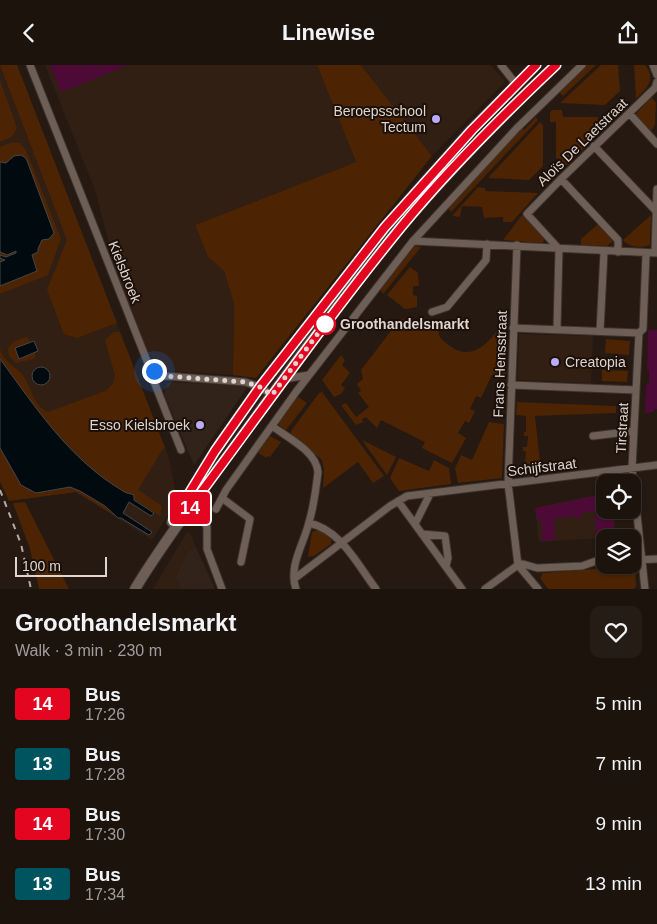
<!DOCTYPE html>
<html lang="en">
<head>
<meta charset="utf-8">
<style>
	:root { --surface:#1c130d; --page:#251c16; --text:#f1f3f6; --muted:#a09e9d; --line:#3a322e }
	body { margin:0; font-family:Helvetica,sans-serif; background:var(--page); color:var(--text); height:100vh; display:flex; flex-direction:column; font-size:19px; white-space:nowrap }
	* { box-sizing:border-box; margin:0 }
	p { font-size:16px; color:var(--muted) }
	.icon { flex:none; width:28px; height:28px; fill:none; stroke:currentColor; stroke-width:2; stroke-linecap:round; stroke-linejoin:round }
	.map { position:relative; height:524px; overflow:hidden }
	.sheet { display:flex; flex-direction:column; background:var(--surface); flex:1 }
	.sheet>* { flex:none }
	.badge { padding:0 10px; border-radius:4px; font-size:18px; line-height:32px }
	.tools { position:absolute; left:596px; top:409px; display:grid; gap:10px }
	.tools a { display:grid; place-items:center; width:45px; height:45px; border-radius:10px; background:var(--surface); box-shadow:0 1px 4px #0004,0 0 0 1px var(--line); font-size:25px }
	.scale { position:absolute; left:15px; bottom:12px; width:92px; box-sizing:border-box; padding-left:5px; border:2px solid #ded5d0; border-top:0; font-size:14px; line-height:18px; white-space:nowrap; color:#ded5d0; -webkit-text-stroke:4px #1c1009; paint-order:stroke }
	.you { position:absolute; width:25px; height:25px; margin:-12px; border:4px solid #fff; border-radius:50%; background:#1a73e8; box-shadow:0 0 0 8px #1a73e833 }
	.map>.badge { position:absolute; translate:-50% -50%; box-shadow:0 0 0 2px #fff }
	.round { display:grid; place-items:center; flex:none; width:52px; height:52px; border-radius:10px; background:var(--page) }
	.overview { display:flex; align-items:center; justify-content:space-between; height:85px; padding:0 15px }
	h1 { font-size:24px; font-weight:800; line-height:38px }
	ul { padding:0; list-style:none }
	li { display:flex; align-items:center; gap:15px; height:60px; padding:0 15px }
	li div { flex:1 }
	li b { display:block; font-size:19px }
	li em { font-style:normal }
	li .badge { min-width:55px; font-weight:700; text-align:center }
	header { display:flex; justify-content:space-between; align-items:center; height:65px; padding:0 15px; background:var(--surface); font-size:22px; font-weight:800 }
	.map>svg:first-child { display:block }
	.commercial { fill:#32231a }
	.built { fill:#311f13 }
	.green { fill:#4c2403 }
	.water { fill:#010a0e; stroke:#434748 }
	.building { fill:#4e0a37 }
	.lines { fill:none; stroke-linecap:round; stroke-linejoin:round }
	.street-casing { stroke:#3c332f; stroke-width:9 }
	.secondary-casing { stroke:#3c332f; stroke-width:12 }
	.street { stroke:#6e5f56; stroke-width:7 }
	.secondary { stroke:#6e5f56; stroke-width:10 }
	.rail { stroke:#b5aba5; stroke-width:2; stroke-dasharray:6 6; stroke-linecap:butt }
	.line-casing { stroke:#fff; stroke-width:11 }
	.line { stroke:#e40521; stroke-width:8 }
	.walk { stroke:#ded5d0; stroke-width:5; stroke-dasharray:0 9 }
	.poi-dot { fill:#b8abf7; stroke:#1c1009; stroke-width:2 }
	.stop-dot { fill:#fff; stroke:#e40521; stroke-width:2.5 }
	.labels { text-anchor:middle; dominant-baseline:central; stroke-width:4; stroke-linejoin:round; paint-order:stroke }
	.poi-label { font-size:14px; fill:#ded5d0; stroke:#1c1009; text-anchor:end }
	.street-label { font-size:14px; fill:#ded5d0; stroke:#1c1009 }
	.stop-label { font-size:14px; font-weight:bold; fill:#ded5d0; stroke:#1c1009; text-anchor:start }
</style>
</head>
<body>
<header><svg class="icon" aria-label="back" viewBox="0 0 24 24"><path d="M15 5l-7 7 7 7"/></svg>Linewise<svg class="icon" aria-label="share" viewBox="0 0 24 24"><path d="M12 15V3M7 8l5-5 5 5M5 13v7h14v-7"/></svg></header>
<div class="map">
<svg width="657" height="524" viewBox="0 0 657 524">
	<rect width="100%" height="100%" fill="#251911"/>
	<path class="commercial" d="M171,317L243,321L245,317L250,318L194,400L164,329L167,319Z
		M196,482L215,524H180L175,513L188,486Z"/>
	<path class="built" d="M0,0H17L169,393L177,435L152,475L76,427L17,435L0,404Z
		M45,0H317L356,97L195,160L208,192L224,206L234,239L233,310L169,306L156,298L149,288L116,205L95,125Z
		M361,0H491L505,17L432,91Z
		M519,269L593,271L591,318L518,315Z
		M605,428V445H614L615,472L539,477L535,443Z
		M187,467L190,468L196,482L188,486L175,513L180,524H153Z"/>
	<path class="green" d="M0,0H17L117,258L77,273L64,269L47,225L67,175Z
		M317,0H361L432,91L256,313L233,310L234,239L224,206L208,192L195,160L356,97Z
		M586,0H596L563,31L558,26Z
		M601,0H618L620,26L605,40L560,38Z
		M634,0H645C656,13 648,24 636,33Z
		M0,15L17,63L12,72L0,77Z
		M651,32L656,38L655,60L651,66L636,49Z
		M552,45H562L563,52H598V59H609L562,104V94L556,93V57H550V48Z
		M536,52L538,55L451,147L448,143L521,62L524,65Z
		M540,57L543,60V101L529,115L488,113Z
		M12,77L20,78L26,85L61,174L48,210L0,229V82Z
		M478,122L485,123V126L538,128L512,157H503V152L484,153L482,142L462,141L460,152L452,151Z
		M522,150L544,174L543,178L503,175Z
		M651,150L650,180C643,183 629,183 623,175Z
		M598,159L613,176L607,181L581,180V174Z
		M415,181L421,182L383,229L380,224Z
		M410,202L418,208L419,221H413V230L417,231V242L405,244L387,230Z
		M400,254L438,256L439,271C460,295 478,291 497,266L508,267L506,309L492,310L481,333L476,331L470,344L475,346L469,358L465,356L458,368L466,373L452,398L422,383L425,377L381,355L377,363L366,352L362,354L363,357L356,360L341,340L346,338L356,352L369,342L358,328L361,326L357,319L363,314L361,305Z
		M114,267H120L165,383L162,385L138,425L162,441L160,451L74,395L0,318V284C6,299 11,298 21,308C32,320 31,339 48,347L105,326C111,322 114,318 115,310L105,275Z
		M26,272L29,274L36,291L33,294L16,298L9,291L8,283L13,277Z
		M606,274L630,276L629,290L605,288Z
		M341,290L345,295L342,300L350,308L341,320L345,323L341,329L334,332L322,315Z
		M602,305L628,306L627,317L602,316Z
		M322,327L384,411L373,418L358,397L323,423L324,405L322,395L291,370V366L319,328Z
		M297,331L307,338L286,365L279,360V357Z
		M517,337L616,341V348L535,351L540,397L532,400L533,406L530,407V411L524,412L526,386H523V382H527L528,371H524V367H526V351L516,350Z
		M489,357L504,359L502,413L458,418L455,403L461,390L472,395Z
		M270,371L281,377L270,392L267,391L266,393L257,387Z
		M0,373L122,448L120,454L76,427L9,436L0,417Z
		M362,375L396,392L387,410Z
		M399,393L429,406L434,395L449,403L451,419L399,426L390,413Z
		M25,437L69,524H39L30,484L13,438Z
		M320,464L331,472V479L314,491L308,492L312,467Z
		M635,501L636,521L634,524H548L540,513L543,508Z"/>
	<path class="water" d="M21,90L26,93L54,168L49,174L42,175L38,184V187L32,190L37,206L0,221V197L5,195L0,193V190L6,192L16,188V186L7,190L0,187V97L6,98L14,91Z
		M34,276L38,286L19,294L15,283Z
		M0,294C37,344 69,394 123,426C127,429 130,428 134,430V435L154,448L151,451L129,437L123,448L152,467L149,470L121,453H118L105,441L80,426L70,422L36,428L21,420L0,383Z
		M32 311a9 9 0 1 1 18 0a9 9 0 1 1-18 0Z"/>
	<path class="building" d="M50,0H129L61,27Z
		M648,265H657V344H654V347L645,348L646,319H649V305H647Z
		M605,429V445H613L614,472L596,473L595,446L584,447V449L581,450L579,454L575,451L554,454L555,475L542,476V455H537L535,443Z"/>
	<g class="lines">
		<g class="street-casing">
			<path id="street" d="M30,0L149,301L154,306L165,311L245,317L260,322L272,330
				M501,0L516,19
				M653,0L657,10
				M629,48L657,79
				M594,81L655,145
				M561,114L618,175V187
				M413,176L657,188
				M517,180L508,418L518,500L538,524
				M655,188L657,124
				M432,247L447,242L486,195L487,179
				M513,263L639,268
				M557,264L559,184L527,149L561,114L655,23L657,17
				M600,266L604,187
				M639,268L632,403L645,524
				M639,268L643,264L646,189
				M154,306L151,309L181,385
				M284,314L309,310
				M511,320L636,325
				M272,361C288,373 316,386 318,407C316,424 314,441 309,457C304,479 288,501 296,524
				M593,371L634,366
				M222,433L250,454L241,497
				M398,436L462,524
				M185,442L202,454L207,462V484L222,524
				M216,444L226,425L296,327L413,176L517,63L582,0
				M309,458C341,465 357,499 376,524
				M415,459L430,429
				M422,469L445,471L448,493L446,501
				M632,495L657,494
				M294,514L390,441L407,431L657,400
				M485,524L518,500L523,499L537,503L582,501L596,496L605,495"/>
		</g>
		<g class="secondary-casing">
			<path id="secondary" d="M172,457L215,386L260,322L385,162L471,65L536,0
				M135,524C151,497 170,471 188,445C259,349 327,249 404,158C452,103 502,50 556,0"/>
		</g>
		<use href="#street" class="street"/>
		<use href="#secondary" class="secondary"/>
		<path class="rail" d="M0,425L21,479L31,524"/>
	</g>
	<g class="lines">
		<g class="line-casing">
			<path id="line" d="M536,0L472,65L385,162L260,322L215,386L182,440L188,445C259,350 327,253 402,161C449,104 502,51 556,0"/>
		</g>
		<use href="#line" class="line"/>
		<path class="walk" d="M154,306L165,311L245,317L260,322L272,330L325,259"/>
	</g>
	<g class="poi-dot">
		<circle cx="436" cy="54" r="5"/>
		<circle cx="555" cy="297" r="5"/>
		<circle cx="200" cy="360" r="5"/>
	</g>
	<circle class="stop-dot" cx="325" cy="259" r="10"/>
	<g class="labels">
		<g class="poi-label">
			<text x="426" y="46">Beroepsschool<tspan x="426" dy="16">Tectum</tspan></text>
			<text x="565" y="297" text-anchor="start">Creatopia</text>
			<text x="190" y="360">Esso Kielsbroek</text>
		</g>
		<g class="street-label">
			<text transform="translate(582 77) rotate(-44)">Aloïs De Laetstraat</text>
			<text transform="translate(125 207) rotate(68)">Kielsbroek</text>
			<text transform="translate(500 299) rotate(-88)">Frans Hensstraat</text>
			<text transform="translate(622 363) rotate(-87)">Tirstraat</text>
			<text transform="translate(542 402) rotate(-7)">Schijfstraat</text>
		</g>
		<g class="stop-label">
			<text x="340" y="259">Groothandelsmarkt</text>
		</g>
	</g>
</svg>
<div class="tools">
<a><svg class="icon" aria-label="locate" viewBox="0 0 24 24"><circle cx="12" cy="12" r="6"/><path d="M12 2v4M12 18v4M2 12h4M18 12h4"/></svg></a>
<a><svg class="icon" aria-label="layers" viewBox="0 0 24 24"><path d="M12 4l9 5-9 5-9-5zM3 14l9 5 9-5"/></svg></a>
</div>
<div class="scale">100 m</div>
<div class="you" style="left:154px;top:306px"></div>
<b class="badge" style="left:190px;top:443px;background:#e40521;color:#fff">14</b>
</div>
<section class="sheet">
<div class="overview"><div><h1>Groothandelsmarkt</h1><p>Walk · 3 min · 230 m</p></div><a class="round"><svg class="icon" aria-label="heart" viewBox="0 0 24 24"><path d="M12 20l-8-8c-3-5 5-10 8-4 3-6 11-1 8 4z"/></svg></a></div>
<ul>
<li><span class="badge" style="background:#e40521;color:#fff">14</span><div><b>Bus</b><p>17:26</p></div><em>5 min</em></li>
<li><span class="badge" style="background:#005460;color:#fff">13</span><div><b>Bus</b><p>17:28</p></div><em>7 min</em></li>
<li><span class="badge" style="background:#e40521;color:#fff">14</span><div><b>Bus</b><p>17:30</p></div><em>9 min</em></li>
<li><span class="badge" style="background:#005460;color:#fff">13</span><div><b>Bus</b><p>17:34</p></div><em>13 min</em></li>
</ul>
</section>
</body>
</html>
